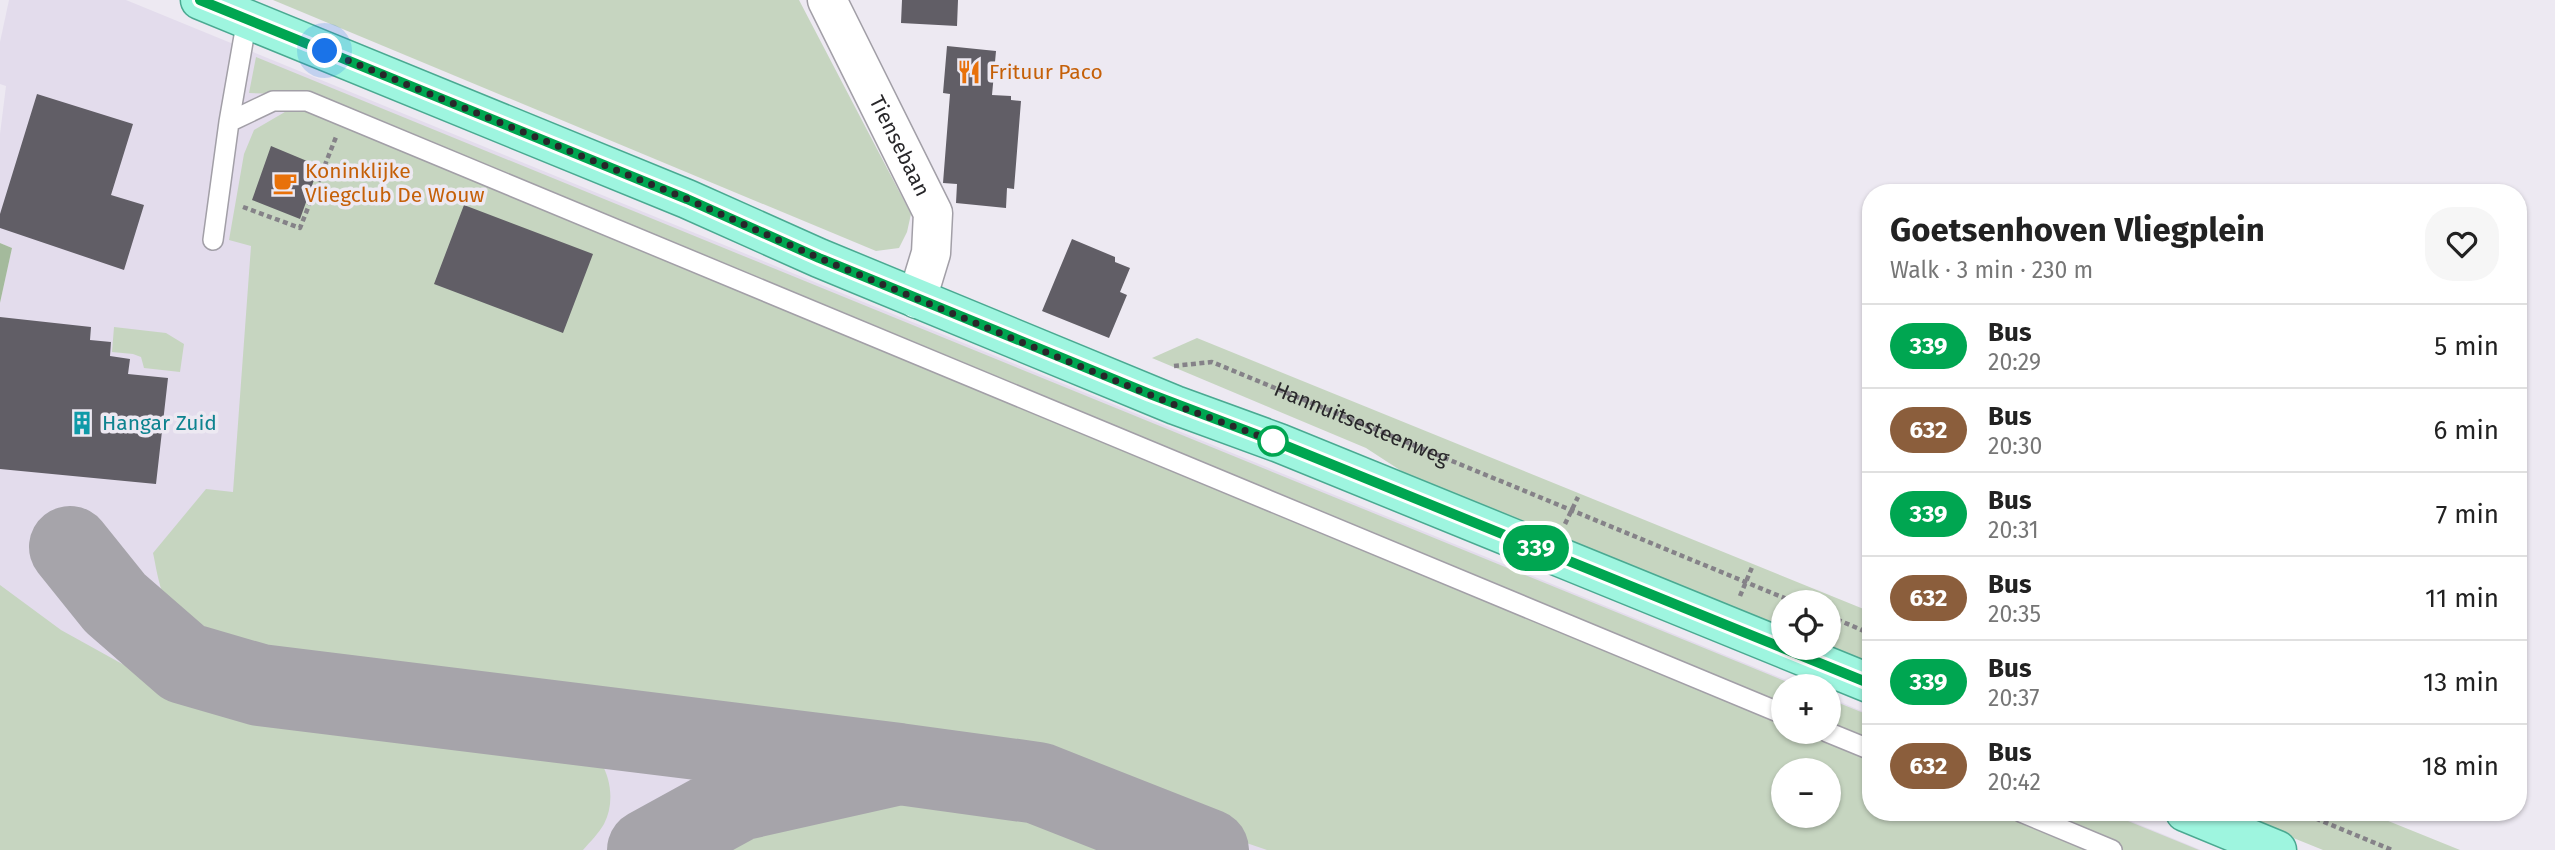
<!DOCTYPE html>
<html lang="en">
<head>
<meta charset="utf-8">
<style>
	:root { --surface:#fff; --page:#f6f6f6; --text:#222; --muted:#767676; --line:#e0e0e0 }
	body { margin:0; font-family:"Fira Sans",sans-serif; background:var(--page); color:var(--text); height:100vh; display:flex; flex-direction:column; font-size:26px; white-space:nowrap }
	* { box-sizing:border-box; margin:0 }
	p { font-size:23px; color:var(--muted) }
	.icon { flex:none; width:38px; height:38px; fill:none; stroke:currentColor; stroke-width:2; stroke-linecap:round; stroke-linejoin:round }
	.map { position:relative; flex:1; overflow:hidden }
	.sheet { position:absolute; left:1862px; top:184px; width:665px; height:637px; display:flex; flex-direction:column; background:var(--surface); border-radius:28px; box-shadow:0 2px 5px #0004 }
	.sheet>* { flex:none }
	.badge { padding:0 14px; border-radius:23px; font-size:24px; line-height:46px }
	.fabs { position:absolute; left:1771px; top:590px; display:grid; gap:14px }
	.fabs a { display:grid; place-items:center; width:70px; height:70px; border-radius:50%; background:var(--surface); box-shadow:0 2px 5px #0004; font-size:35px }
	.you { position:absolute; width:35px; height:35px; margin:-18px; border:5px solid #fff; border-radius:50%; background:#1a73e8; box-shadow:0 0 0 10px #1a73e833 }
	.map>.badge { position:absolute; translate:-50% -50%; box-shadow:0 0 0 4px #fff }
	.round { display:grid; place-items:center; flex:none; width:74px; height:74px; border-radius:28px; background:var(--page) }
	.headline { display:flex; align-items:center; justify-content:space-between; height:119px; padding:0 28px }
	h1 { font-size:33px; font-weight:700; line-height:52px }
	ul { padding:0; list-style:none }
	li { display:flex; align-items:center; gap:21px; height:84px; padding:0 28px; border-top:2px solid var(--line) }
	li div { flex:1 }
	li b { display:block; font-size:26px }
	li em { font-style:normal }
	li .badge { min-width:77px; font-weight:700; text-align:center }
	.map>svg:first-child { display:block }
	.built { fill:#e3dcec; fill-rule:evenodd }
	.green { fill:#c6d5c0; fill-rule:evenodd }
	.forest { fill:#a4ba9c }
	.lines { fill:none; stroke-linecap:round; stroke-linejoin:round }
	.taxiway { stroke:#a6a4aa; stroke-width:82 }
	.building { fill:#615e66 }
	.service-casing { stroke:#a29fa7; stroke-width:22 }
	.tertiary-casing { stroke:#a29fa7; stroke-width:41 }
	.primary-casing { stroke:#4aa991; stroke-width:41 }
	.path { stroke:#858288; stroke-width:4.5; stroke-dasharray:5 3.5; stroke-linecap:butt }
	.service { stroke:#fff; stroke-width:19 }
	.tertiary { stroke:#fff; stroke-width:38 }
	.primary { stroke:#9ef5df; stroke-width:38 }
	.line-casing { stroke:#fff; stroke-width:16 }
	.line { stroke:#00a651; stroke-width:10 }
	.walk { stroke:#28272a; stroke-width:7; stroke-dasharray:0 12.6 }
	.stop-dot { fill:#fff; stroke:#00a651; stroke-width:3.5 }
	.labels { text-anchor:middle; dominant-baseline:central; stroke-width:7; stroke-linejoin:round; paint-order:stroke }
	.food-label { font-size:21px; fill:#c56008; stroke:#ede9f2; text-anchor:start }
	.street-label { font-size:21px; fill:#28272a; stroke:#ede9f2 }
	.culture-label { font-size:21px; fill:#0d838f; stroke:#ede9f2; text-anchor:start }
</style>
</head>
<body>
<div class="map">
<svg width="2555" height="850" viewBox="0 0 2555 850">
	<rect width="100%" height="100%" fill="#ede9f2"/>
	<path class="built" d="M9,0H126L1801,686H1783V732H1829V697L1871,715V812H2109L2201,850H0V303L12,248L0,243V134L6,86L0,84V42ZM1783,770H1829V816H1783Z"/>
	<path class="green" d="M273,0H799L911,214L907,232L899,248L876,251Z
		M256,57L1797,686H1783V707L315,95L249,93Z
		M290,109L308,112L1783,723V732H1804L1871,759V812H1998L2090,850H1267L1033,770L832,731L272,667C231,653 183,638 164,596C158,583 156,566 153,553L206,489L233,492L251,246L229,240L244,154L254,130ZM1783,770H1829V816H1783Z
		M114,327L166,333L184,344L180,372L144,368L141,357L133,354L112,352Z
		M1197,338L1871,612V663L1829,646V602H1783V627L1406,474L1366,448L1152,358Z
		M0,585L61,630L144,676L216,696L563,735C569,737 579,739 584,743C608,761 618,797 604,824C599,833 590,842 583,850H0Z
		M1829,699L1871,716V743L1829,726Z
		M912,795L971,798L1017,805L1144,850H699L754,828L833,808Z
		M2036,812H2106L2199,850H2123Z
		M2230,812H2366L2460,850H2323Z"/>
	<path class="forest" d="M0,243L12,248L0,303Z"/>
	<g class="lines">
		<path class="taxiway" d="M70,547L115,603L184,663L260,685L899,764
			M648,850L739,800L899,764L1038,783L1208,850"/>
	</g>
	<path class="building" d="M902,0H958L957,26L901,23Z
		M947,46L996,51L992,95L1011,96V100L1021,101L1014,189L1007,188L1006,208L956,203L957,184L943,183L950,94L943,93Z
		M37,94L133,124L111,195L144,205L124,270L0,228V214Z
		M271,146L319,166L300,219L252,200Z
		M464,205L593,254L563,333L434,284Z
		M1072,239L1115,257V262L1130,268L1120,292L1127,295L1109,338L1042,311Z
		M0,317L91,327L90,340L111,342L110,356L130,359L128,374L168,378L156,484L0,469Z"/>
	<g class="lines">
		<g class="service-casing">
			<path id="service" d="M229,122L273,101H307L1783,714
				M213,240L229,122L247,19
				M1827,732L1871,750
				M2021,812L2112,850"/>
		</g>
		<g class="tertiary-casing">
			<g id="tertiary">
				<path id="s2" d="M827,0L933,213L931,253L917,299"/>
			</g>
		</g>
		<g class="primary-casing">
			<path id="primary" d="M200,0L687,199L819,258L1175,405L1279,443L1871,684
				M2185,812L2277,850"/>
		</g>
		<g class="path">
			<path d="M243,207L300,228L336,137"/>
			<path id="s1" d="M1174,366L1212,362L1794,602"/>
			<path d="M1565,524L1578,497"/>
			<path d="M1740,596L1753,565"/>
			<path d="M1829,616L1871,634"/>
			<path d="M2300,812L2392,850"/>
		</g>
		<use href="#service" class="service"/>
		<use href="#tertiary" class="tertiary"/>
		<use href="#primary" class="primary"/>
	</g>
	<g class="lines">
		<g class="line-casing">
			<path id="line" d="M200,0L687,199L819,258L1150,394L1279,443L1871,684"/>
		</g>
		<use href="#line" class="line"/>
		<path class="walk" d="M325,51L687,199L819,258L1072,363L1175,405L1279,443L1273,441"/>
	</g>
	<defs>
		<g id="restaurant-bare" transform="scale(1.89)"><path d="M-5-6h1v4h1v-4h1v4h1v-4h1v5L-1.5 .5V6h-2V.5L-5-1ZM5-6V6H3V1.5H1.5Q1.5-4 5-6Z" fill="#e8710a" stroke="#ede9f2" stroke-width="2.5" paint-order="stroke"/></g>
		<g id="cafe-bare" transform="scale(1.89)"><path d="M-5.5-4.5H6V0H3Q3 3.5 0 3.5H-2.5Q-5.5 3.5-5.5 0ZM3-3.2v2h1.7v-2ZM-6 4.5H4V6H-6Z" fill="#e8710a" stroke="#ede9f2" stroke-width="2.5" paint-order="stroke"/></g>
		<g id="building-bare" transform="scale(1.89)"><path d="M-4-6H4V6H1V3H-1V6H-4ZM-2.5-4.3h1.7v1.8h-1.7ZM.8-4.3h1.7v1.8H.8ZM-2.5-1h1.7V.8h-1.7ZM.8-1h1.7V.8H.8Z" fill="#0f9aa8" stroke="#ede9f2" stroke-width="2.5" paint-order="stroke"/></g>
	</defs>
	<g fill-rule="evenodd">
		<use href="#restaurant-bare" x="969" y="72"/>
		<use href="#cafe-bare" x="285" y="183"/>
		<use href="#building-bare" x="82" y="423"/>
	</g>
	<circle class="stop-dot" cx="1273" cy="441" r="14"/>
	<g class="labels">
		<g class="food-label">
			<text x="989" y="72">Frituur Paco</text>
			<text x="305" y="171">Koninklijke<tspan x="305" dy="24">Vliegclub De Wouw</tspan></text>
		</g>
		<g class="street-label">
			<text stroke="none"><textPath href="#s2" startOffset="163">Tiensebaan</textPath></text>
			<text stroke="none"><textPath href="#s1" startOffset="200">Hannuitsesteenweg</textPath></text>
		</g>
		<g class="culture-label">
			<text x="102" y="423">Hangar Zuid</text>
		</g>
	</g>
</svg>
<div class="fabs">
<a><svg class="icon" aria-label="locate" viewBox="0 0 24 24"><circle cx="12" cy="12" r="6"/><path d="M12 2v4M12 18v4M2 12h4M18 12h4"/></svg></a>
<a>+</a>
<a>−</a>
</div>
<div class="you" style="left:325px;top:51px"></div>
<b class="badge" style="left:1536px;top:548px;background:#00a651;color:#fff">339</b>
<section class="sheet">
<div class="headline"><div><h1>Goetsenhoven Vliegplein</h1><p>Walk · 3 min · 230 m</p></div><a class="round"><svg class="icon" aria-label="heart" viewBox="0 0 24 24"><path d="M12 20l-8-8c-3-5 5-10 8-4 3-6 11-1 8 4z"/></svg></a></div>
<ul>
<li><span class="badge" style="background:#00a651;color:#fff">339</span><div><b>Bus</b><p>20:29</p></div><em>5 min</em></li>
<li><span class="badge" style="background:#8b5e3c;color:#fff">632</span><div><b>Bus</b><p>20:30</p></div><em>6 min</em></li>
<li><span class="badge" style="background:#00a651;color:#fff">339</span><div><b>Bus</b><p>20:31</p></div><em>7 min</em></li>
<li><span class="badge" style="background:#8b5e3c;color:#fff">632</span><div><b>Bus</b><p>20:35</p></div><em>11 min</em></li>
<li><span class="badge" style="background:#00a651;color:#fff">339</span><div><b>Bus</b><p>20:37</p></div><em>13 min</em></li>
<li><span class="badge" style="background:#8b5e3c;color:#fff">632</span><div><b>Bus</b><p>20:42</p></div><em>18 min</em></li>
</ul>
</section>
</div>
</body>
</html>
